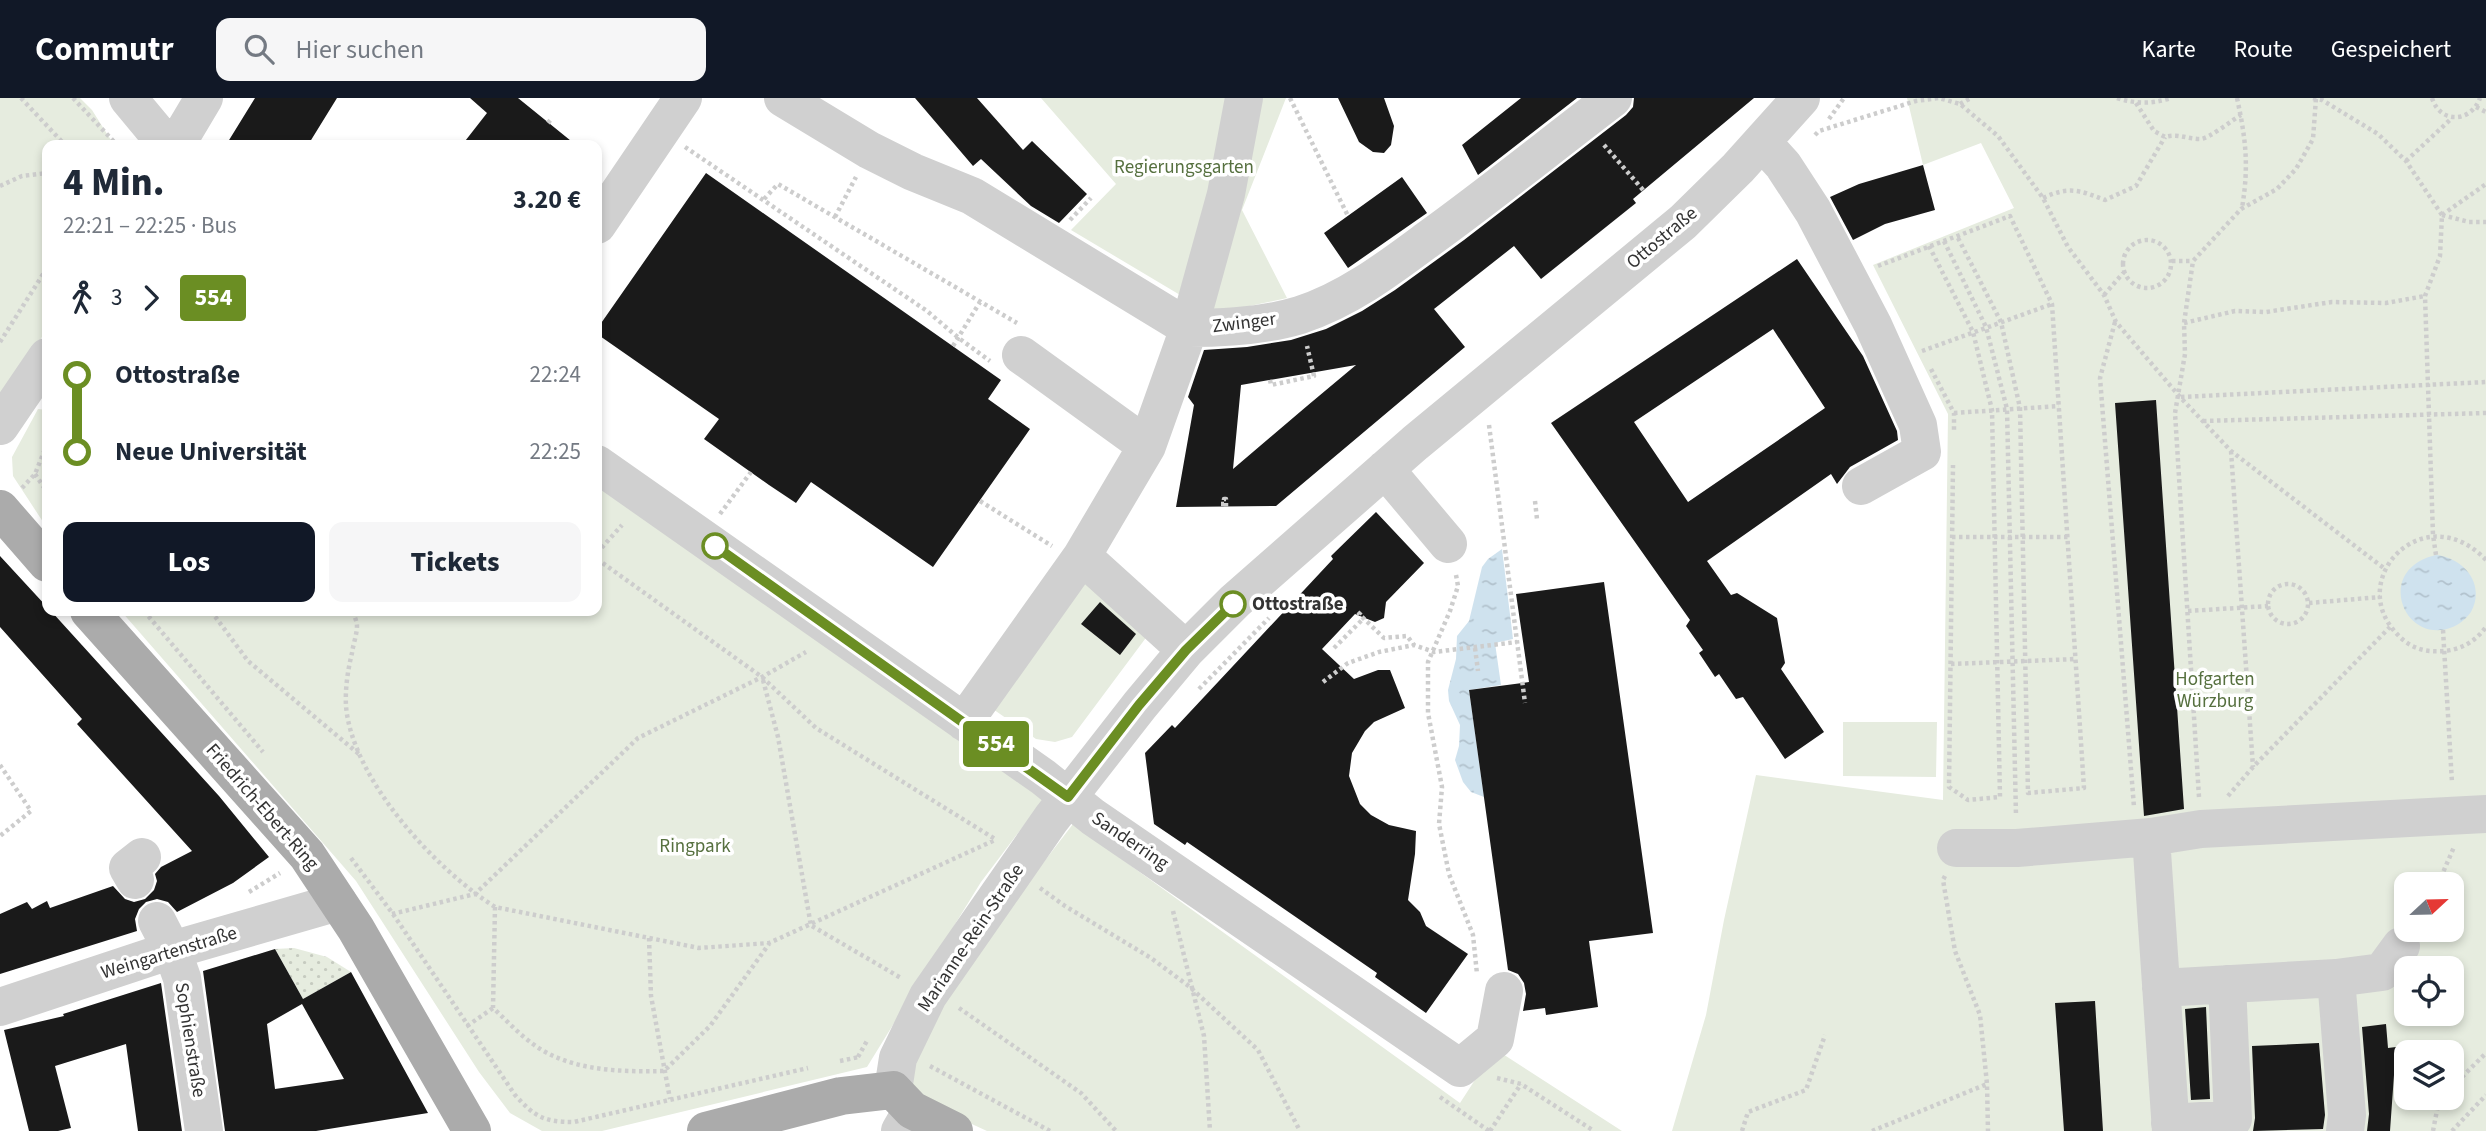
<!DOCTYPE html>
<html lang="de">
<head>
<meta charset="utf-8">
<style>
	:root { --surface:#fff; --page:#f6f6f7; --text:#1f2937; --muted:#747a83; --accent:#111827 }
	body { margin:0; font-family:"Source Sans 3",sans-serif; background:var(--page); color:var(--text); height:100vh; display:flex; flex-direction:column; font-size:26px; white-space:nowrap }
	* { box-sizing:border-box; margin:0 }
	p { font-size:23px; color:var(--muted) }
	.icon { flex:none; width:38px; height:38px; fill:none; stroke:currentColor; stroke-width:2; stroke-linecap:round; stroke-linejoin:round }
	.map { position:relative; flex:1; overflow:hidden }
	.sheet { position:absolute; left:42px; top:42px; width:560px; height:476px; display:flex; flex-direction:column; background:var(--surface); border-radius:14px; box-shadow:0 4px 10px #0003 }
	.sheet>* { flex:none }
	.badge { padding:0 14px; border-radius:5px; font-size:24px; line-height:46px }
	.needle { width:46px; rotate:68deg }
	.fabs { position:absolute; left:2394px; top:774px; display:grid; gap:14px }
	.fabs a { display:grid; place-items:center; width:70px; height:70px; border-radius:14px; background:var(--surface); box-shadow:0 4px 10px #0003; font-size:35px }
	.map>.badge { position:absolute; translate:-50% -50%; box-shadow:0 0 0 4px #fff }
	.legs { display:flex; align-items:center; gap:10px; height:77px; padding:0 21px; font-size:23px }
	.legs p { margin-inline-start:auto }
	.summary { display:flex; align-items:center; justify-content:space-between; height:119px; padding:0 21px }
	h1 { font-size:38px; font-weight:800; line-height:52px }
	.cta { display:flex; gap:14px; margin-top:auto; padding:14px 21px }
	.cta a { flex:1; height:80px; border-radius:14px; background:var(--accent); color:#fff; font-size:28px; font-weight:800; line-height:80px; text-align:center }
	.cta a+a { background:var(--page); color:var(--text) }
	ul { padding:0 21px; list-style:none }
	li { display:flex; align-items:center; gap:24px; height:77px; font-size:26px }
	li i { display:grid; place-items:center; width:10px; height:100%; margin:0 9px; background:currentColor }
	li i::after { content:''; width:18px; height:18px; margin:-9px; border:5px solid; border-radius:50%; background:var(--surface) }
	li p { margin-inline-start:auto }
	li:first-child i { background:linear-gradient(#0000 50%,currentColor 0) }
	li:last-child i { background:linear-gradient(currentColor 50%,#0000 0) }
	header { display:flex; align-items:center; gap:42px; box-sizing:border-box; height:98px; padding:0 35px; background:var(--accent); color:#fff }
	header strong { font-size:33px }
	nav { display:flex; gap:38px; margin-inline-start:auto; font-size:24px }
	.search { width:490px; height:63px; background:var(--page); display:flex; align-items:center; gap:18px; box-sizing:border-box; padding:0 24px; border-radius:14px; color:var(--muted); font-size:26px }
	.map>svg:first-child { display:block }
	.grass { fill:url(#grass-dots) }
	.park { fill:#e6ecdf; fill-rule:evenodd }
	.water { fill:url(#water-ripples) }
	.building { fill:#1a1a1a; fill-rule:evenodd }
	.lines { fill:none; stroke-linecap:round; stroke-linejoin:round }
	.path { stroke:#cdcdcd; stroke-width:4.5; stroke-dasharray:3.5 3.5; stroke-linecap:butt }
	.minor { stroke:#d0d0d0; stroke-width:38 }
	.major { stroke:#ababab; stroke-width:38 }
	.line-1-casing { stroke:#fff; stroke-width:16 }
	.line-1 { stroke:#6b8e23; stroke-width:10 }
	.stop-1-dot { fill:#fff; stroke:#6b8e23; stroke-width:3.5 }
	.labels { text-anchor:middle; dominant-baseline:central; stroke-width:7; stroke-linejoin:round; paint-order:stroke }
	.park-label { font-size:19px; fill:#56703f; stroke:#fff }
	.street-label { font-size:19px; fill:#333; stroke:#fff }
	.stop-label { font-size:19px; font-weight:bold; fill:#333; stroke:#fff; text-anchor:start }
</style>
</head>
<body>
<header>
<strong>Commutr</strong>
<div class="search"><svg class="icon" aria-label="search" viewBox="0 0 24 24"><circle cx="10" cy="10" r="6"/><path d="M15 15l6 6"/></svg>Hier suchen</div>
<nav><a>Karte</a><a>Route</a><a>Gespeichert</a></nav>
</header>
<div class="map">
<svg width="2486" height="1033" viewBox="0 0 2486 1033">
	<defs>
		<pattern id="grass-dots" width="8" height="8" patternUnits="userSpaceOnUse" patternTransform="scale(1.75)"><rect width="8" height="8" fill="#e6ecdf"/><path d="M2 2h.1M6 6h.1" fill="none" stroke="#c6cbc0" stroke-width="1.8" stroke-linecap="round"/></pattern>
		<pattern id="water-ripples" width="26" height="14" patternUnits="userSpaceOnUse" patternTransform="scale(1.75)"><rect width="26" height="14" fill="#cfe2ee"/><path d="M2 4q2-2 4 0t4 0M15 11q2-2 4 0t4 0" fill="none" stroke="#b2c2cd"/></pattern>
	</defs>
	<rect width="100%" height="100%" fill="#fff"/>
	<path class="grass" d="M294,850L327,859L351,874L303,901L275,851Z"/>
	<path class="park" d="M0,0H80L92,12L114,47H47V231L0,306Z
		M1041,0H1286L1242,112L1287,200L1212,216L1071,132L1116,86Z
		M1907,0H2486V1033H1672L1706,917L1724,822L1756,677L1943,702L1948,316L1873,167L2014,110L1981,45L1923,67ZM2406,786H2452V831H2406ZM2406,870H2452V915H2406ZM2406,954H2452V999H2406Z
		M38,311L47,312V430L13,378L12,359Z
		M597,378L1058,682L981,784L867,969L602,1033H542L510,1015L479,974L356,783L121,513H597Z
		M1079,479L1148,537L1072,639L1055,644L1036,641L990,609Z
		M1843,624H1937L1936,679L1843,678Z
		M1073,726L1460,1005L1495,951L1622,1033H987L891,989V963Z"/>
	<path class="water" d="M1502,451L1513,541L1495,545L1501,587L1469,592L1484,699L1471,694L1463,684L1455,662L1459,648L1460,627L1449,603L1448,592L1456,561L1457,538L1469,523L1482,469L1488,461Z
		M2436,457C2464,460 2486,486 2471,514C2466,521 2459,527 2450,530C2403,546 2374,471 2436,457Z"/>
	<path class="building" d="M255,0H337L308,47H226Z
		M470,0H518L576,47H462L487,15Z
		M915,0H977L1023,52L1032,43L1087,96L1059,125L1031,108L981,61L973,68Z
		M1338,0H1384L1394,28L1391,47L1384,55L1373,54L1359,44Z
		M1521,0H1577L1478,77L1462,47Z
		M1634,0H1754L1633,101L1636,105L1541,181L1514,148L1434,211L1465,249L1276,408L1176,409L1194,307L1188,299L1204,252L1247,249L1291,242L1326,231L1362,213L1395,192L1464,142L1626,17L1633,9ZM1356,267L1307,308L1233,371L1241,287Z
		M1923,67L1935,112L1885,126L1853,142L1830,99L1859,86Z
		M706,75L1001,282L988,301L1030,331L933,469L811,384L796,405L769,387L704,341L719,321L597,236V231Z
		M1402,79L1427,115L1348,170L1324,135Z
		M1797,161L1863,258L1897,333L1898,342L1850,369L1837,386L1831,376L1707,463L1731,497L1737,495L1777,520L1785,565L1781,571L1824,634L1785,661L1743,599L1736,601L1719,576L1715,579L1699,555L1703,552L1686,528L1690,522L1551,325ZM1773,231L1825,310L1688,404L1634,324Z
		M2156,302L2184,711L2144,718L2115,305Z
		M1376,414L1424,465L1386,504L1384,520L1375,524L1355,516L1322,551L1354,581L1378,572H1390L1405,610L1374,624L1365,633L1352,655L1349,678L1360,706L1371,717L1389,727L1416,733L1415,756L1408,802L1420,814L1426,828L1468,856L1426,915L1375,879L1377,875L1187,744L1185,747L1154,726L1145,655L1172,627L1175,630L1333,461L1331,458Z
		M0,458L47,509V513H51L219,698L269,759L233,785L177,814L168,804L157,801L146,804L139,811L135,821L137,833L0,876V816L27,804L32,811L47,803L50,810L113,788L125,801L134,804L145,801L154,792L157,783L155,776L161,769L192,753L77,626L82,621L0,529Z
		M1604,484L1653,835L1589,843L1598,909L1546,917L1545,910L1523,913L1526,896L1524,885L1518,876L1508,872L1469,592L1529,584L1516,496Z
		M1100,504L1136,536L1120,557L1081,526Z
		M275,851L303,901L351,874L428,1015L316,1033H225L203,873ZM302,906L344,981L275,991L267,926Z
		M161,885L182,1033H138L126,946L55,968L71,1030L58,1033H29L4,932L64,918L63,916Z
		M2095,903L2103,1033H2064L2055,905Z
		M2206,909L2210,1001L2191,1002L2185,911Z
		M2386,926L2388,950L2396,949L2390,1033H2367L2369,1016L2362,929Z
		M2319,945L2325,1017L2323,1031L2253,1033L2255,1020L2252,948Z"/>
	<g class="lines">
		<path class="path" d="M21,0L65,47
			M73,0L117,47
			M1290,0L1348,118
			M2117,0C2136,6 2152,6 2171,0
			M2237,0C2246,42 2249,68 2242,110
			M2313,0L2322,2L2378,36L2406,63L2442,117L2440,158L2425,198L2433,437L2436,457
			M2432,0C2440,26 2471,25 2480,0
			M2136,5L2154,33L2165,39C2178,35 2187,41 2200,41C2209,41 2232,22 2241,17
			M1960,6L1971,0
			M2476,9L2486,14
			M1829,21L1844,0
			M548,25L552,20
			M1815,37L1819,33L1916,3L1939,0L1960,6L1998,38L2043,100L2068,149L2104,197L2116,224L2180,299L2231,353L2385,471
			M1604,47L1644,93
			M685,49L927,213L960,241L990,263
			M2406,63L2452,20
			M0,88L22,78L47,75
			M2043,100C2069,88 2079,92 2105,102L2136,88L2165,39
			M764,101L778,86L1017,225
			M2442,117L2486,86
			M2442,117L2469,124H2486
			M835,119L856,79
			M1070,122L1091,100
			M2123 166a24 24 0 1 1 48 0a24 24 0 1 1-48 0Z
			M1944,143L1986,229L2007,311L2016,718
			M1929,148L1973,234L1992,312L2000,699L1968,702L1949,689L1953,367
			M2172,163H2193
			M1878,168L2010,118L2052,206L2084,690L2028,695L2020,310L2001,224L1957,138
			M2104,197L2124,174
			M2115,224L2100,280L2134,709
			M2184,225L2235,213L2266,214L2332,204L2386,205L2425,198
			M0,244L47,170
			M953,248L980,204
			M1922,253L2052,206
			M1931,271L1954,315V333
			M1270,282L1271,287L1314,278L1307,248
			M2181,299L2486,284
			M1954,315L2059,308
			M2203,323L2486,315
			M1489,327L1525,605
			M2231,353L2253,669
			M35,376L47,394
			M22,390L35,376L47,346
			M980,403L1052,448
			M1535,403L1537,421
			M1221,406H1224V401H1226V409
			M720,416L751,374
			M1952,439H2068
			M597,455L622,427
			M597,461L762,579L816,630L995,741
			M2486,462C2424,397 2343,482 2398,537C2406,546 2418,552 2430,553C2453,555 2472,548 2486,529
			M1456,477L1458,488L1450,513L1428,564V615L1442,689L1439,726L1449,776L1473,837L1477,876
			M2268 506a20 20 0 1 1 40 0a20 20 0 1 1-40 0Z
			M2309,505L2380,499
			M144,513L263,654
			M211,513L248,563L359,656
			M353,513C354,518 357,523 357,528C357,536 353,547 352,555C348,571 345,590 346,608C352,681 435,771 495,809L699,850L769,845L995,742
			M2188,513L2268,508
			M1361,514L1359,516L1384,540L1407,538L1414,547
			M2443,532L2452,685
			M1334,550L1364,520
			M1475,550L1478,573
			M1951,566L2076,561
			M763,582L778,639L811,828
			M1323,584L1348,565L1379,554L1414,547L1434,554L1517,544
			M1199,591L1269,520
			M0,667L31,713L0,738
			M2228,698L2253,669L2390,529
			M2199,699L2175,315L2185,256L2184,225L2193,163L2241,111L2277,91L2296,71L2313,41L2316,0
			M351,760L393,816L515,997C535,1019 544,1024 574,1024L808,970
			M1945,778L1943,782L1955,853L1980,917L1987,986L1988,1033
			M2438,786L2454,749
			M1040,790L1065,808L1151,860L1190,889L1258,952L1300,1033
			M249,794L280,775
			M495,809L493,910C505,921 516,933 529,943C566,973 618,974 664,973L710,928L769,846
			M1173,813L1204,938L1210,1033
			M392,816L475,796L638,640L762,579L806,554
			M812,828L901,880
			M649,840L651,898L670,1001
			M959,910L1081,995L1116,1033
			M467,928L493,910
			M858,959L868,941
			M840,963L859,959
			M930,968L1050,1033
			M1497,980L1521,986L1594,1033
			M2452,989L2486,955
			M1440,999L1489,1033
			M1490,1033L1521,986
			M1742,1033L1748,1014L1806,992L1825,937
			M1872,1033L1987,986
			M2433,1033L2439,1002L2442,999
			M2452,1033L2486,997"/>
		<path class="minor" d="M128,0L167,47
			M783,0L869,52L913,74L972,98L1189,230C1226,230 1264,228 1300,217C1347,202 1388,171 1427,142C1491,96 1551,47 1613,0
			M1762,44L1783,67L1813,113L1873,227L1918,327L1922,354L1861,388
			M176,47L204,0
			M597,127L683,0
			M1021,257L1147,348
			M0,328L47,259
			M597,366L1043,679L1093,719L1460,970L1495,941L1504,893
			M1385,371L1448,446
			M1082,458L1186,552
			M964,624L1082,458L1147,348L1189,230L1226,96L1244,0
			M2151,739L2171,1033
			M1956,750H2017L2151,739L2201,731L2486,716
			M135,782L128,770L142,759
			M157,823L172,852L182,880L204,1033
			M2336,880L2382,874L2401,848
			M2161,890L2336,880L2347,1017L2345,1033
			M0,909L172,852L338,804
			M893,992L898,960L928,898L1051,721L1140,607L1186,552L1235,503L1415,345L1683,124L1738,70L1801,0
			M2170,1025L2233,1021L2227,886
			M900,1033L912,1012"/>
		<path class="major" d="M0,411L47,465
			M89,513L307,757L356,831L472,1033
			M706,1033L841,998L893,992L912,1012L954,1033"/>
	</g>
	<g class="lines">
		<g class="line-1-casing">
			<path id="line-1" d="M715,448L1068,699L1139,607L1186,552L1233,506"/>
		</g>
		<use href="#line-1" class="line-1"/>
	</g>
	<g class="stop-1-dot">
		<circle cx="715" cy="448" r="12"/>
		<circle cx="1233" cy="506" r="12"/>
	</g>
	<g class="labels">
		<g class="park-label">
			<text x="1184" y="69">Regierungsgarten</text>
			<text x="2215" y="581">Hofgarten<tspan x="2215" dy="22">Würzburg</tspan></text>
			<text x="695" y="748">Ringpark</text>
		</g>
		<g class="street-label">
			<text transform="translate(1662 140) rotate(-40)">Ottostraße</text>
			<text transform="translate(1244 225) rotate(-7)">Zwinger</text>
			<text transform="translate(262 709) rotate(49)">Friedrich-Ebert-Ring</text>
			<text transform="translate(1130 743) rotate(34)">Sanderring</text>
			<text transform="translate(971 840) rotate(-56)">Marianne-Rein-Straße</text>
			<text transform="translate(169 855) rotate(-17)">Weingartenstraße</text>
			<text transform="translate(190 942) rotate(81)">Sophienstraße</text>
		</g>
		<g class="stop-label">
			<text x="1252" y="506">Ottostraße</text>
		</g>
	</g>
</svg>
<div class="fabs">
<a><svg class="needle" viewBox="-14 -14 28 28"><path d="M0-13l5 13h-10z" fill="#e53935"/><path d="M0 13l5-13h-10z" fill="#747a83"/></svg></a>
<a><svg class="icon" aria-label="locate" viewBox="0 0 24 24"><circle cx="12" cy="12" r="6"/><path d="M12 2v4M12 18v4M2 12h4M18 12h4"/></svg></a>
<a><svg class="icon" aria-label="layers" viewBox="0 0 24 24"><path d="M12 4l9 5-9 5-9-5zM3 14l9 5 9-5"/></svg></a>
</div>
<b class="badge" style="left:996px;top:646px;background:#6b8e23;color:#fff">554</b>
<section class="sheet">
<div class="summary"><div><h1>4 Min.</h1><p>22:21 – 22:25 · Bus</p></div><b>3.20 €</b></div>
<div class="legs"><svg class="icon" aria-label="walk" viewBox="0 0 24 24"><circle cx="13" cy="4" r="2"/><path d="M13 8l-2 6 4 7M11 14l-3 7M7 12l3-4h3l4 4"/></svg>3<svg class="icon" aria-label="forward" viewBox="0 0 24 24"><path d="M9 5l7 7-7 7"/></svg><b class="badge" style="background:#6b8e23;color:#fff">554</b></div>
<ul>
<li><i style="color:#6b8e23"></i><b>Ottostraße</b><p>22:24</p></li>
<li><i style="color:#6b8e23"></i><b>Neue Universität</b><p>22:25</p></li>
</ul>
<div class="cta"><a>Los</a><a>Tickets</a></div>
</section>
</div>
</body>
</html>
